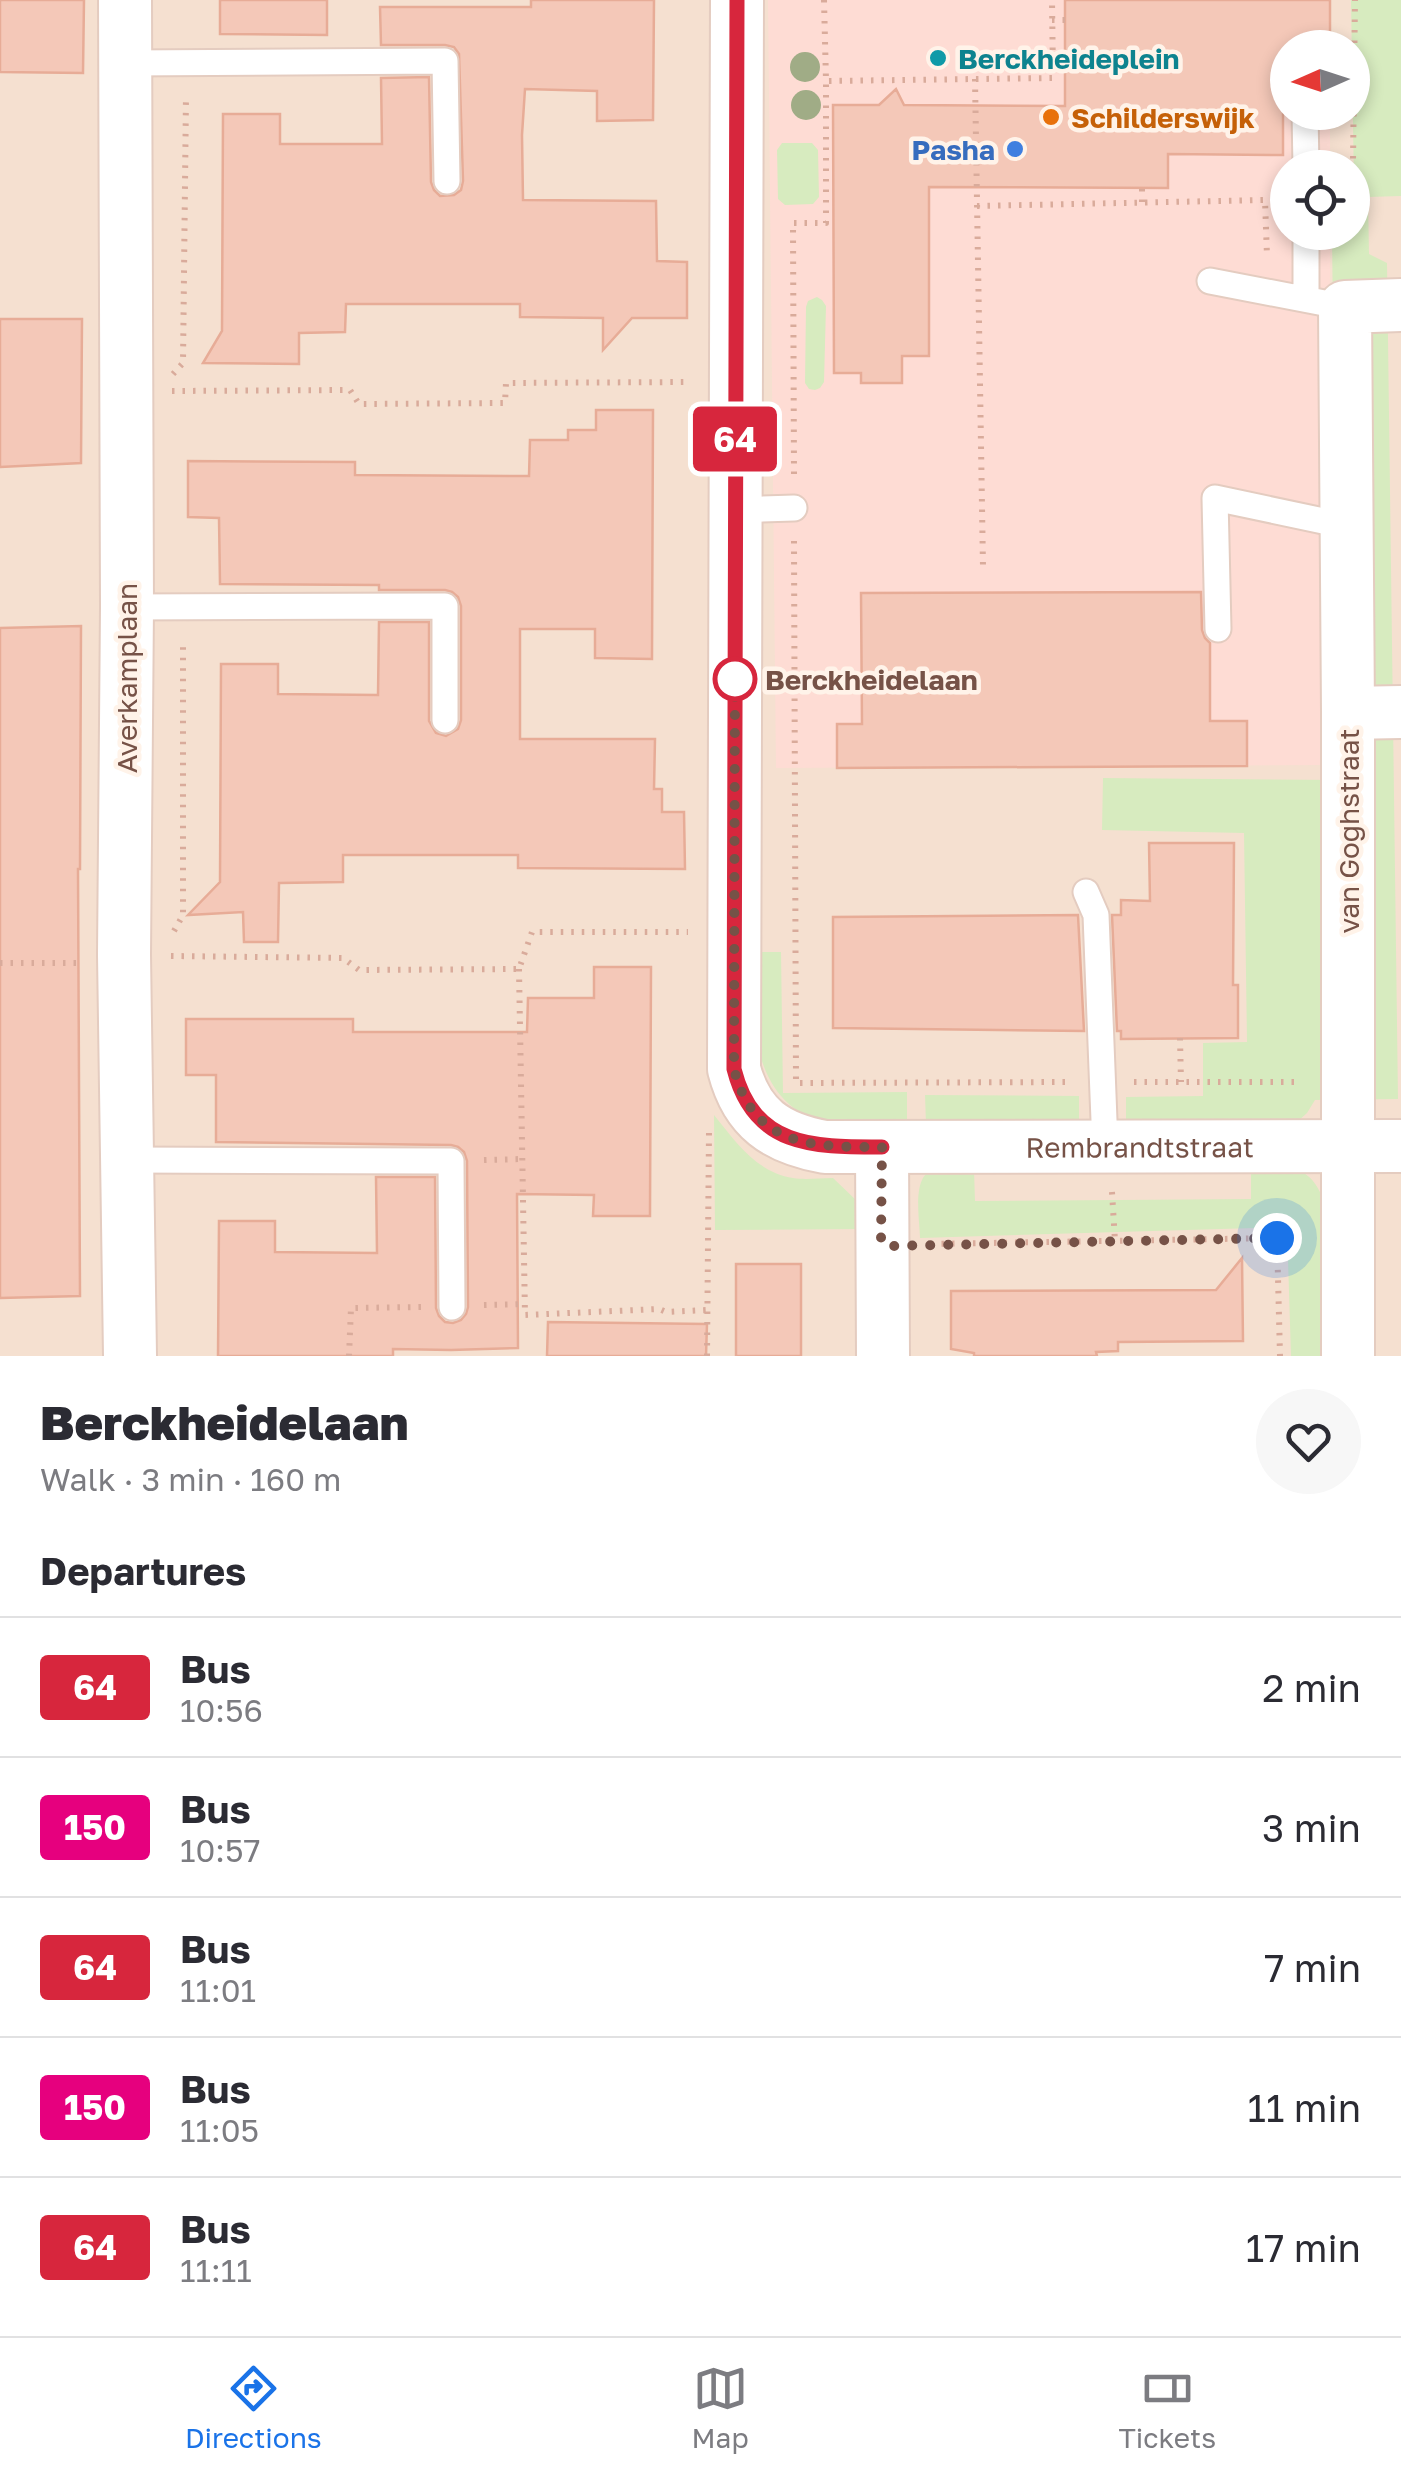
<!DOCTYPE html>
<html lang="en">
<head>
<meta charset="utf-8">
<style>
	:root { --surface:#fff; --page:#f7f7f7; --text:#2b2b33; --muted:#7c7c81; --line:#e1e1e2; --accent:#1a73e8 }
	body { margin:0; font-family:"Golos Text",sans-serif; background:var(--page); color:var(--text); height:100vh; display:flex; flex-direction:column; font-size:38px; white-space:nowrap }
	* { box-sizing:border-box; margin:0 }
	p { font-size:32px; color:var(--muted) }
	.icon { flex:none; width:55px; height:55px; fill:none; stroke:currentColor; stroke-width:2; stroke-linecap:round; stroke-linejoin:round }
	.map { position:relative; height:1356px; overflow:hidden }
	.details { display:flex; flex-direction:column; background:var(--surface); flex:1 }
	.details>* { flex:none }
	.badge { padding:0 20px; border-radius:8px; font-size:35px; line-height:65px }
	.needle { width:65px; rotate:267deg }
	.buttons { position:absolute; left:1270px; top:30px; display:grid; gap:20px }
	.buttons a { display:grid; place-items:center; width:100px; height:100px; border-radius:50%; background:var(--surface); box-shadow:0 5px 15px #0003; font-size:50px }
	.you { position:absolute; width:50px; height:50px; margin:-25px; border:8px solid #fff; border-radius:50%; background:#1a73e8; box-shadow:0 0 0 15px #1a73e833 }
	.map>.badge { position:absolute; translate:-50% -50%; box-shadow:0 0 0 5px #fff }
	h2 { padding:0 40px; font-size:38px; line-height:90px }
	.round { display:grid; place-items:center; flex:none; width:105px; height:105px; border-radius:52px; background:var(--page) }
	.summary { display:flex; align-items:center; justify-content:space-between; height:170px; padding:0 40px }
	h1 { font-size:48px; font-weight:800; line-height:75px }
	ul { padding:0; list-style:none }
	li { display:flex; align-items:center; gap:30px; height:140px; padding:0 40px; border-top:2px solid var(--line) }
	li div { flex:1 }
	li b { display:block; font-size:38px }
	li em { font-style:normal }
	li .badge { min-width:110px; font-weight:700; text-align:center }
	.tab-bar { display:flex; justify-content:space-around; align-items:center; height:140px; border-top:2px solid var(--line); background:var(--surface); font-size:28px; color:var(--muted) }
	.tab-bar a { display:grid; justify-items:center; gap:5px }
	.tab-bar .selected { color:var(--accent) }
	.map>svg:first-child { display:block }
	.residential { fill:#f5e0d0; fill-rule:evenodd }
	.commercial { fill:#fedcd4 }
	.green { fill:#d7ebbf }
	.building { fill:#f4c8b8; stroke:#e7ac97; stroke-width:2.5 }
	.lines { fill:none; stroke-linecap:round; stroke-linejoin:round }
	.lane-casing { stroke:#e4ccc0; stroke-width:29 }
	.street-casing { stroke:#e4ccc0; stroke-width:56 }
	.path { stroke:#d9ab9b; stroke-width:6; stroke-dasharray:2.5 8; stroke-linecap:butt }
	.lane { stroke:#fff; stroke-width:25 }
	.street { stroke:#fff; stroke-width:52 }
	.tree { fill:#a0ac86 }
	.line-casing { stroke:#fff; stroke-width:22 }
	.line { stroke:#d7263d; stroke-width:15 }
	.walk { stroke:#765247; stroke-width:10; stroke-dasharray:0 18 }
	.culture-dot { fill:#0f9aa8; stroke:#fff3e9; stroke-width:4 }
	.food-dot { fill:#e8710a; stroke:#fff3e9; stroke-width:4 }
	.shop-dot { fill:#3f7fe0; stroke:#fff3e9; stroke-width:4 }
	.stop-dot { fill:#fff; stroke:#d7263d; stroke-width:5 }
	.labels { text-anchor:middle; dominant-baseline:central; stroke-width:9; stroke-linejoin:round; paint-order:stroke }
	.culture-label { font-size:28px; font-weight:bold; fill:#0d838f; stroke:#fff3e9; text-anchor:start }
	.food-label { font-size:28px; font-weight:bold; fill:#c56008; stroke:#fff3e9; text-anchor:start }
	.shop-label { font-size:28px; font-weight:bold; fill:#366cbe; stroke:#fff3e9; text-anchor:end }
	.street-label { font-size:28px; fill:#765247; stroke:#fff3e9 }
	.stop-label { font-size:28px; font-weight:bold; fill:#765247; stroke:#fff3e9; text-anchor:start }
</style>
</head>
<body>
<div class="map">
<svg width="1401" height="1356" viewBox="0 0 1401 1356">
	<rect width="100%" height="100%" fill="#fdefe1"/>
	<path class="residential" d="M0,0H1401V1356H0ZM1288,48H1352V112H1288ZM1288,168H1352V232H1288Z"/>
	<path class="commercial" d="M768,0H1330V47L1288,48V112L1330,113V167L1288,168V232L1330,233L1329,765L776,768Z"/>
	<path class="green" d="M1351,0H1401V196L1368,197L1369,254L1387,263L1398,1099L1315,1100L1307,1113L1297,1122L1126,1129V1097L1203,1096V1043L1247,1042L1244,833L1102,830L1103,778L1338,780L1332,233L1352,232V186L1354,184Z
		M782,143H812L818,150L819,197L813,204L785,205L778,199L777,150Z
		M817,297L822,300L826,306L824,382L820,388L815,390L809,389L805,383L806,307L808,301Z
		M747,952H781L783,1093L907,1092V1125C885,1126 851,1130 830,1125C748,1104 754,1020 747,952Z
		M925,1095L1079,1096V1125L926,1124Z
		M714,1115C736,1142 756,1172 793,1178C805,1180 820,1178 833,1178L858,1202V1229L715,1230Z
		M1251,1168C1283,1168 1307,1161 1322,1196L1326,1356H1291L1287,1227L920,1238C920,1221 911,1176 933,1170C945,1168 961,1170 974,1170L975,1201L1251,1199Z"/>
	<path class="building" d="M0,0H84L83,73L0,72Z
		M220,0H327V35L220,34Z
		M531,0H654L653,120L597,121V91L525,89L522,135L523,200L656,201L657,261L687,262V318H632L603,350V318L520,317V304H346L345,332L299,333V364L203,363L222,331L223,114H280V144H382L381,78L429,77L431,182L434,190L440,196L454,195L461,190L463,181L459,54L454,47L445,45H381L380,7H531Z
		M1065,0H1330V48H1288V88H1283V155L1168,154V188L929,187V356H902V383H861V373H834L833,105H879L896,89L904,105L1065,106Z
		M0,319H82L81,463L0,467Z
		M596,410H653L652,659L595,658V629H520V739H655L654,789H662V812H684L685,869L518,868V855H343V882L279,883L278,942H244L243,912L188,915L220,882L221,664H278V694L378,695L379,622H429V721L436,733L446,736L458,729L461,720V606L458,597L452,592L445,590H379V585L220,584L219,518L188,517V461L355,462V475L529,476L530,440H568V430H596Z
		M1201,592L1202,630L1205,638L1210,643V721H1247V766L837,768V724H862L861,593Z
		M81,626L80,869H78L80,1296L0,1298V628Z
		M1149,843H1234L1233,985H1238V1038L1121,1039V1031H1117L1112,915H1121V900L1150,901Z
		M1078,915L1084,1031L833,1028V917Z
		M594,967H651L650,1216H593L594,1195L517,1194L518,1348L451,1350L393,1349V1356H218L219,1221H275V1252L377,1253L376,1177H435L436,1308L439,1316L445,1322L453,1323L461,1320L466,1314L468,1307L467,1161L464,1152L458,1147L451,1145L216,1142V1075H186V1019H353V1032H527L528,998H594Z
		M1242,1258L1243,1341L1118,1342V1351L1096,1352L1097,1356H974V1353L951,1349V1291L1216,1290Z
		M736,1264H801V1356H736Z
		M548,1322L707,1324L706,1356H547Z"/>
	<g class="lines">
		<g class="lane-casing">
			<path id="lane" d="M126,63L445,61L447,181
				M1305,112L1306,168
				M1210,281L1345,307
				M1306,299V232
				M735,510L794,508
				M127,607L445,606V720
				M1218,629L1215,498L1347,526
				M1086,892L1096,915L1105,1146
				M129,1160L451,1161L452,1307"/>
		</g>
		<g class="street-casing">
			<g id="street">
				<path d="M125,0L127,607L124,955L130,1356"/>
				<path id="s1" d="M737,0L734,1069C747,1119 776,1138 825,1147L1401,1146"/>
				<path d="M1348,713L1401,712"/>
				<path d="M882,1147L883,1356"/>
				<path d="M1348,1356V713L1345,307L1401,305"/>
			</g>
		</g>
		<path class="path" d="M824,0L826,81L1053,78L1052,0
			M1052,20H1065
			M975,79L983,567
			M1349,168L1353,161L1355,0
			M1142,202V188
			M977,206L1265,200L1267,256
			M173,374L183,363L186,95
			M172,391L350,390L359,404L505,403L506,383L687,382
			M794,474L793,223H826V81
			M794,541L796,1083L1072,1082
			M174,931L183,915V641
			M171,956L343,958L359,970L519,969L532,932H688
			M0,963H76
			M519,969L525,1315L659,1309L666,1312L708,1310
			M1180,1038L1181,1082
			M1134,1082H1302
			M484,1160L522,1159
			M1112,1192L1115,1241
			M931,1244L1277,1238L1280,1356
			M484,1305L526,1304
			M349,1356L351,1308L421,1307
			M707,1356L709,1132"/>
		<use href="#lane" class="lane"/>
		<use href="#street" class="street"/>
	</g>
	<g class="tree">
		<circle cx="805" cy="67" r="15"/>
		<circle cx="806" cy="105" r="15"/>
	</g>
	<g class="lines">
		<g class="line-casing">
			<path id="line" d="M737,0L734,1069C754,1148 814,1147 882,1147"/>
		</g>
		<use href="#line" class="line"/>
		<path class="walk" d="M735,679L734,1069C754,1148 814,1147 882,1147L881,1241L890,1246L1277,1238"/>
	</g>
	<circle class="culture-dot" cx="938" cy="58" r="10"/>
	<circle class="food-dot" cx="1051" cy="117" r="10"/>
	<circle class="shop-dot" cx="1015" cy="149" r="10"/>
	<circle class="stop-dot" cx="735" cy="679" r="20"/>
	<g class="labels">
		<g class="culture-label">
			<text x="958" y="58">Berckheideplein</text>
		</g>
		<g class="food-label">
			<text x="1071" y="117">Schilderswijk</text>
		</g>
		<g class="shop-label">
			<text x="995" y="149">Pasha</text>
		</g>
		<g class="street-label">
			<text transform="translate(126 678) rotate(-90)">Averkamplaan</text>
			<text transform="translate(1348 831) rotate(-90)">van Goghstraat</text>
			<text stroke="none"><textPath href="#s1" startOffset="1512">Rembrandtstraat</textPath></text>
		</g>
		<g class="stop-label">
			<text x="765" y="679">Berckheidelaan</text>
		</g>
	</g>
</svg>
<div class="buttons">
<a><svg class="needle" viewBox="-14 -14 28 28"><path d="M0-13l5 13h-10z" fill="#e53935"/><path d="M0 13l5-13h-10z" fill="#7c7c81"/></svg></a>
<a><svg class="icon" aria-label="locate" viewBox="0 0 24 24"><circle cx="12" cy="12" r="6"/><path d="M12 2v4M12 18v4M2 12h4M18 12h4"/></svg></a>
</div>
<div class="you" style="left:1277px;top:1238px"></div>
<b class="badge" style="left:735px;top:439px;background:#d7263d;color:#fff">64</b>
</div>
<section class="details">
<div class="summary"><div><h1>Berckheidelaan</h1><p>Walk · 3 min · 160 m</p></div><a class="round"><svg class="icon" aria-label="heart" viewBox="0 0 24 24"><path d="M12 20l-8-8c-3-5 5-10 8-4 3-6 11-1 8 4z"/></svg></a></div>
<h2>Departures</h2>
<ul>
<li><span class="badge" style="background:#d7263d;color:#fff">64</span><div><b>Bus</b><p>10:56</p></div><em>2 min</em></li>
<li><span class="badge" style="background:#e6007e;color:#fff">150</span><div><b>Bus</b><p>10:57</p></div><em>3 min</em></li>
<li><span class="badge" style="background:#d7263d;color:#fff">64</span><div><b>Bus</b><p>11:01</p></div><em>7 min</em></li>
<li><span class="badge" style="background:#e6007e;color:#fff">150</span><div><b>Bus</b><p>11:05</p></div><em>11 min</em></li>
<li><span class="badge" style="background:#d7263d;color:#fff">64</span><div><b>Bus</b><p>11:11</p></div><em>17 min</em></li>
</ul>
</section>
<nav class="tab-bar">
<a class="selected"><svg class="icon" aria-label="directions" viewBox="0 0 24 24"><path d="M12 3l9 9-9 9-9-9zM9 14v-3h6M13 9l2 2-2 2"/></svg>Directions</a>
<a><svg class="icon" aria-label="map" viewBox="0 0 24 24"><path d="M3 6l6-2 6 2 6-2v14l-6 2-6-2-6 2zM9 4v14M15 6v14"/></svg>Map</a>
<a><svg class="icon" aria-label="tickets" viewBox="0 0 24 24"><path d="M3 7h18v10H3zM15 7v10"/></svg>Tickets</a>
</nav>
</body>
</html>
